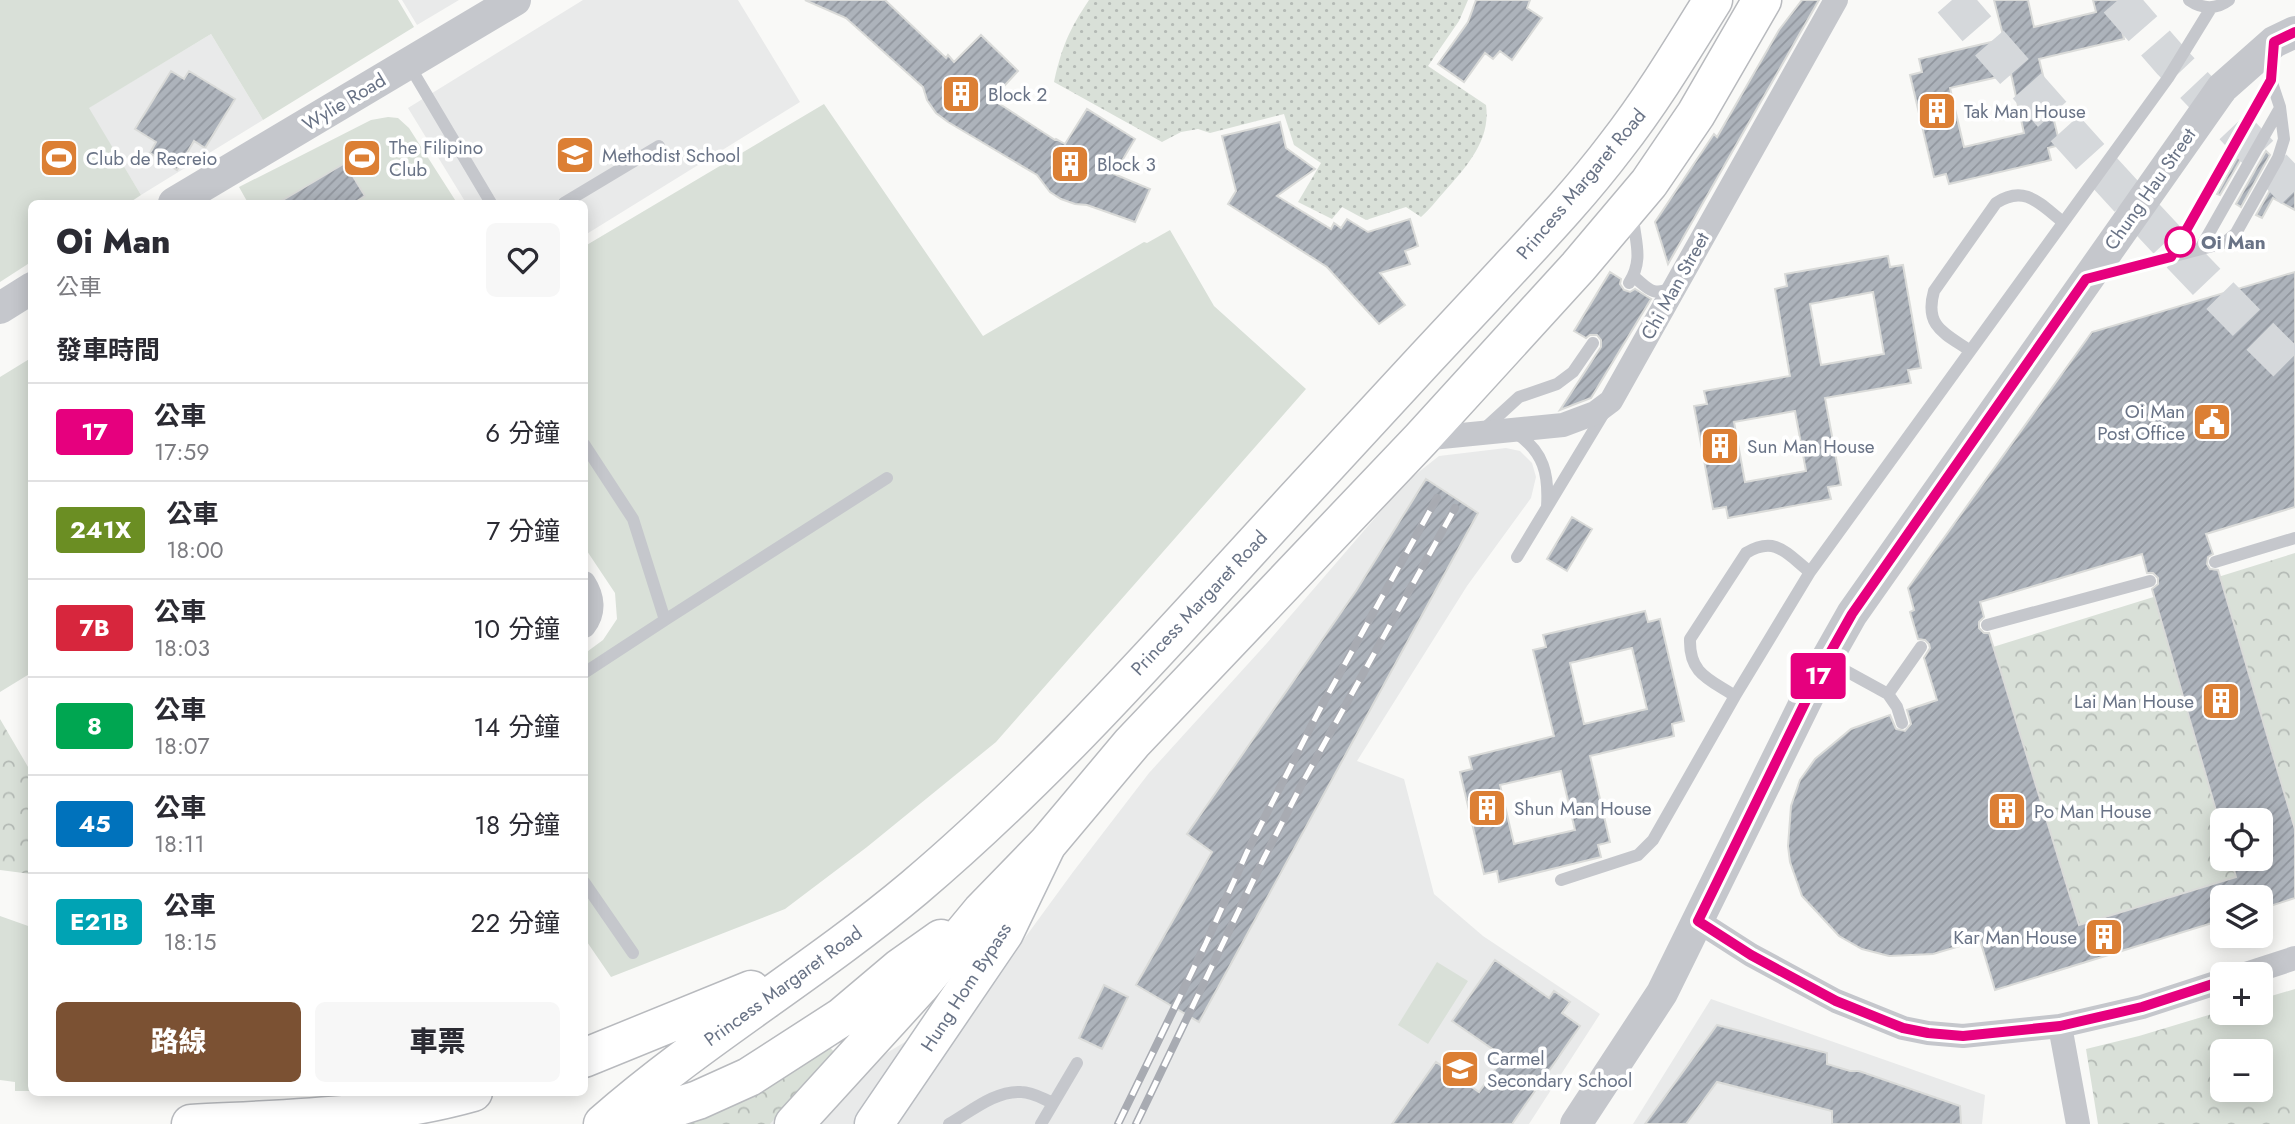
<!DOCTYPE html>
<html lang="zh-TW">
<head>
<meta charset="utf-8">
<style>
	:root { --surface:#fff; --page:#f7f7f7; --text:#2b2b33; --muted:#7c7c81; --line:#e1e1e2; --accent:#7b5133 }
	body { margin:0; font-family:Jost,"Noto Sans TC",sans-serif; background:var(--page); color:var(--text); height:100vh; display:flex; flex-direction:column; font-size:26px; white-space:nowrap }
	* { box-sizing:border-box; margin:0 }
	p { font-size:23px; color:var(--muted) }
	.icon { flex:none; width:38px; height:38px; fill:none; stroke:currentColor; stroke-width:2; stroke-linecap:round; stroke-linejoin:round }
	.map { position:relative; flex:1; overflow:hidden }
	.sheet { position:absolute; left:28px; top:200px; width:560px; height:896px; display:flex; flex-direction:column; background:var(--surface); border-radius:10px; box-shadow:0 4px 18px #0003 }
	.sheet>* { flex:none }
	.badge { padding:0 14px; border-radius:5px; font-size:24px; line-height:46px }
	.fabs { position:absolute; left:2210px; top:808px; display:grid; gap:14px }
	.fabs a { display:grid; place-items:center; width:63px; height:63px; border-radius:10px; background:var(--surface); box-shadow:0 4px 18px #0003; font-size:35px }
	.map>.badge { position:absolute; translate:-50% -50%; box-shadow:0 0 0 4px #fff }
	h2 { padding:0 28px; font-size:26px; line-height:63px }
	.round { display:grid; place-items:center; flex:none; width:74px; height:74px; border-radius:10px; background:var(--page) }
	.summary { display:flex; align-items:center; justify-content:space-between; height:119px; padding:0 28px }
	h1 { font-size:33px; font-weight:800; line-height:52px }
	.button { display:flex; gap:14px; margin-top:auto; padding:14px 28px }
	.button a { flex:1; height:80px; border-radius:10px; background:var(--accent); color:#fff; font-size:28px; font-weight:800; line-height:80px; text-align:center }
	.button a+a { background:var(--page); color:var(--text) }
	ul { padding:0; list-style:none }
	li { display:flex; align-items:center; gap:21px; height:98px; padding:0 28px; border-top:2px solid var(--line) }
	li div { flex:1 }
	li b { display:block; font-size:26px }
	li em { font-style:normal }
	li .badge { min-width:77px; font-weight:700; text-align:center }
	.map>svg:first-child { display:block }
	.built { fill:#e9eaea }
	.grass { fill:url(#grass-dots) }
	.forest { fill:url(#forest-crowns); fill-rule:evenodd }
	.pitch { fill:#d9e0d8 }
	.building { fill:url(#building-hatch); stroke:#dadbd9; stroke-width:2; fill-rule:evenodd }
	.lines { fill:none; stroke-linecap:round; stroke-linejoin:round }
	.trunk-tunnel { stroke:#d5d8db; stroke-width:38; stroke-dasharray:38 19; stroke-linecap:butt }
	.primary-casing { stroke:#b8bbc0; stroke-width:41 }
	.trunk-casing { stroke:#b8babe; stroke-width:41 }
	.service { stroke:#c5c7cc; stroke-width:12 }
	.minor { stroke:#c5c7cc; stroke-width:24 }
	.tertiary { stroke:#c5c7cc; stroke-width:32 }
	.primary { stroke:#fff; stroke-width:38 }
	.trunk { stroke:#fff; stroke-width:38 }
	.rail-casing { stroke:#a8abb2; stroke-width:8 }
	.rail { stroke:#fff; stroke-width:5; stroke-dasharray:16; stroke-linecap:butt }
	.line-casing { stroke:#fff; stroke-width:16 }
	.line { stroke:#e6007e; stroke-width:10 }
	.stop-dot { fill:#fff; stroke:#e6007e; stroke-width:3.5 }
	.labels { text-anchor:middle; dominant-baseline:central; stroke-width:7; stroke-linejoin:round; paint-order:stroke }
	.poi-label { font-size:19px; fill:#697386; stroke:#fff; text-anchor:start }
	.street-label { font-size:19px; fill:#697386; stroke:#fff }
	.stop-label { font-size:19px; font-weight:bold; fill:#697386; stroke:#fff; text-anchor:start }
</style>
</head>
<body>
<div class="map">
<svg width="2295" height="1124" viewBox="0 0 2295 1124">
	<defs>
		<pattern id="grass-dots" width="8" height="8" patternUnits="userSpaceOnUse" patternTransform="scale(1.75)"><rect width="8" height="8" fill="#d9e0d8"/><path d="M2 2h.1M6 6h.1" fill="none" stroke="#b4bab5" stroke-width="1.8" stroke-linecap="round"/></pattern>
		<pattern id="forest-crowns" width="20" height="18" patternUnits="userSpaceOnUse" patternTransform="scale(1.75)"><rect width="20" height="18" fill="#d9e0d8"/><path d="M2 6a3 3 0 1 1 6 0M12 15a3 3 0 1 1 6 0" fill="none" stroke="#b4bab5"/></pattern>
		<pattern id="building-hatch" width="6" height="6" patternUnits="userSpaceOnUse" patternTransform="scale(1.75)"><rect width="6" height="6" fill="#adb3bb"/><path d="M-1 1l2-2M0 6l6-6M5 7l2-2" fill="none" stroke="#91969e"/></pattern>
	</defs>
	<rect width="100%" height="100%" fill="#f9f9f7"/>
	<path class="built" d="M402,0H459L417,25Z
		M583,0H738L800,102L585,235L584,203H466L408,108Z
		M211,34L263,120L141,195L88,108Z
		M1506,448L1520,451L1532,463L1536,477L1531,498L1467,586L1357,761L1404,779L1434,894L1483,936L1600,1014L1529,1124H714L783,1087L885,1054L983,995L1073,872L1149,773L1267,643L1406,482L1439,456Z
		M1711,999L1985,1095L1982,1124H1633Z"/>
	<path class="grass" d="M1089,0H1468L1459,21L1428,66L1486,105C1491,141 1466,167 1444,192C1436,201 1430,209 1421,217L1406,207L1366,220L1342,207L1332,219L1298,202L1321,163L1294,145L1284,114L1210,133L1198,129L1181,132L1162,142L1054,82C1062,46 1069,30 1089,0Z"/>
	<path class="forest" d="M2295,553V863L2024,952L1935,665ZM2222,821H2261V859H2222Z
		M0,719L31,772V874L0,870Z
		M2295,989V1124H2098L2086,1049L2139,1036L2222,1011V1013H2261V999ZM2222,1052H2261V1090H2222Z
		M828,1045L834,1052L770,1124H675Z"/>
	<path class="pitch" d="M0,0H398L414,27L263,120L211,34L89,108L141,195L129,203H32L31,262L0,282Z
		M824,104L983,336L1144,242L1147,243L1170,230L1214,306L1306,389L996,742L867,847L785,909L611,977L585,939L584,654L603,640L617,619L615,593L585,548V246Z
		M388,117L398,118L409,128L457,203H248L239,187L371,120Z
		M31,358V673L0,692V377Z
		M0,916L31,927V1091H15V1082L0,1080Z
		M1437,962L1468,981L1428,1044L1398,1025Z
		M2295,1004V1091L2235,1108L2230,1090H2261V1052H2222V1065L2212,1029Z"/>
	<path class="building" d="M805,0H885L946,58L948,55L954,62L981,35L1018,71L992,99L1055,140L1056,139L1065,144L1087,109L1135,139L1114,174L1150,189L1135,222L1087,205L1075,204L1061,199L1050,192L1037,175L948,122L936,113L927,100L923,87L846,18Z
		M1476,0H1530L1527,8L1542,18L1512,60L1500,51L1493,59L1485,53L1464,82L1438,64L1468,22Z
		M1802,0H1819L1668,264L1655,222L1714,134L1717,137L1779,30Z
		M1994,0H2028L2034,27L2096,12L2093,0H2128L2133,23L2121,26L2124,39L2039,59L2060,145L2048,148L2051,160L1949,184L1946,174L1934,177L1910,75L1922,72L1919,59L2004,39ZM2011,74L2024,133L1964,147L1950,88Z
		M171,71L184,79L189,71L235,99L205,148L194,141L177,170L150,153L156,142L135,129Z
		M1280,122L1286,148L1315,169L1277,196L1331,229L1334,223L1341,228L1347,219L1368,232L1410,219L1418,246L1405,251L1410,264L1380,273L1405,305L1379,324L1327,267L1228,204L1236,191L1222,136Z
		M2247,140L2251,142L2220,195L2217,194Z
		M2266,151L2270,155L2241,207L2236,204Z
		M2286,162L2295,167V210L2273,198L2262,218L2256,215Z
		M345,163L365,196L354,203H278Z
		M1888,256L1890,267L1903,265L1921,368L1908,370L1911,383L1825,398L1841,485L1828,487L1831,499L1728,518L1726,507L1713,509L1694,406L1707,404L1704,391L1790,376L1775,289L1787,286L1785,274ZM1873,292L1884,354L1821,365L1810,304ZM1795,411L1806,471L1745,482L1734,422Z
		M1610,272L1621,279L1620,284L1624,290L1630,292L1635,289L1651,299L1591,398L1560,410L1601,347V340L1597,335H1590L1586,338L1574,331Z
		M2295,272V507L2206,534L2213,554L2208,557L2207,564L2210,569L2218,570L2295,829V898L2261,909V898H2222V920L1995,990L1980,940L1933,954L1889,956L1862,949L1839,936L1802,896L1790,862L1788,846L1791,806L1800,780L1815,759L1851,729L1890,715L1896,729L1905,731L1911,724L1907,710L1937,700L1924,658L1930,648L1929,644L1925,640L1918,639L1910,612L1914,610L1908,588L2092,332ZM2142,554L2147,573H2153L2158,578V584L2152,589L2219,821H2261V859H2231L2236,877L2079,925L1989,633H1984L1979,628V622L1984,617L1980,602Z
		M1426,479L1478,513L1199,1022L1136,985L1212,852L1187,834L1356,591Z
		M1572,517L1592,529L1567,571L1547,559Z
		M1645,611L1648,622L1660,619L1684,721L1672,724L1674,736L1590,756L1610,842L1598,845L1601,857L1499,882L1497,871L1484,874L1460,772L1472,769L1469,757L1554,736L1533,650L1546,647L1543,635ZM1632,648L1647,709L1584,724L1570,663ZM1561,771L1575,830L1514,844L1500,785Z
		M1495,960L1549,998L1554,991L1570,1002L1562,1013L1580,1026L1512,1124H1392L1436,1062L1479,1092L1504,1057L1452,1021Z
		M1104,985L1128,997L1102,1049L1079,1038Z
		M1717,1025L1827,1053V1064L1850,1071H1859L1960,1106L1961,1124H1832V1111L1717,1082L1686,1124H1645Z"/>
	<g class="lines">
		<path class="trunk-tunnel" d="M1952,0C2062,127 2174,253 2295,371
			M2118,0L2172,62L2295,191"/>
		<g class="primary-casing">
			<path id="primary" d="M874,1124L1004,933L1045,848"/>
		</g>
		<g class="trunk-casing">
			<path id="trunk" d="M584,1058L751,990
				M191,1124C285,1119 381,1118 473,1092
				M603,1124C701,1038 814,972 914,888C1056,768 1179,625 1305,489C1365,424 1424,360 1484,296C1529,247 1576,199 1616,146C1652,100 1682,50 1713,0
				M623,1124L698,1100L749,1077L842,1017L900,968L941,939
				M794,1124L919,987L982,911L1048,843L1132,743L1421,439L1578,267L1649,183L1696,114L1762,0"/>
		</g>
		<path class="service" d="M2189,0C2202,9 2216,10 2229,0
			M409,65L491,203
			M564,203L659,146
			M2200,249L2280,108
			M2171,257L2271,80
			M1633,276C1648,288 1652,297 1671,288
			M2095,277L2224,243L2236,233L2278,158L2284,139L2280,107L2271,80L2273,49
			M1629,283C1644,259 1635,242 1633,217
			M1969,350C1944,333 1924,326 1934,291L1996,203C2025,184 2040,204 2063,222
			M1484,429L1519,397L1557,384L1573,372L1593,343
			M1516,433C1544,452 1549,474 1547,507
			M584,444L633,519L665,620L584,673
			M1517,557L1604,413
			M2215,562L2295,538
			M665,620L887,478
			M1987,625L2150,581
			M1826,660L1888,694L1921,647
			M1888,694L1897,707L1902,723
			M1735,696C1709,679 1689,674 1690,639L1746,553C1776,535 1787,554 1810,572
			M1561,880L1638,855L1653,840L1735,696L1810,572L2168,78L2211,8
			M584,882L633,953
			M949,1124C970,1112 996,1090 1021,1092C1033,1092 1043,1099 1053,1103
			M1041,1124L1077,1063"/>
		<path class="minor" d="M1421,439L1563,425L1595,413L1611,401L1836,0
			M584,583C593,597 595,612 584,626
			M1698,921L1751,955L1836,1001L1903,1028L1928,1033L1963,1036L2060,1026L2142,1007L2222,981
			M2243,975L2295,958
			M2060,1026L2078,1124"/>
		<path class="tertiary" d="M174,203L515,0
			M0,308L32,288
			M1576,1124L1662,993L1826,660L1852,614L2222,88L2274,42L2295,32"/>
		<use href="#primary" class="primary"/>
		<use href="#trunk" class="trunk"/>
		<g class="rail-casing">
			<path id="rail" d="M1118,1124L1206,943L1247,852L1321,707L1437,498
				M1136,1124L1263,860L1304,780L1455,508"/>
		</g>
		<use href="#rail" class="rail"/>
	</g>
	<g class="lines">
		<g class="line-casing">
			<path id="line" d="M2222,981L2142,1007L2060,1026L1963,1036L1928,1033L1903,1028L1836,1001L1751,955L1698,921L1826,660L1852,614L2086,279L2171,257L2271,80L2274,42L2295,32"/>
		</g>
		<use href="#line" class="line"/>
	</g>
	<defs>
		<g id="building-square" transform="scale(2.0125)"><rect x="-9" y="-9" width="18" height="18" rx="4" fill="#dc7f34" stroke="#fff"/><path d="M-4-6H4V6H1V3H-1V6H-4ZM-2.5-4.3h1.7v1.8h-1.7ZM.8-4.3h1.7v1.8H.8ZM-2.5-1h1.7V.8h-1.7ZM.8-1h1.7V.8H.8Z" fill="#fff"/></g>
		<g id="school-square" transform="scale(2.0125)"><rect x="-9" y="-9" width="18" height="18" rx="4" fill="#dc7f34" stroke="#fff"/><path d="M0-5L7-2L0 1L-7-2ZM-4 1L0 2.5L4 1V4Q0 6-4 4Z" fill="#fff"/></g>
		<g id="stadium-square" transform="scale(2.0125)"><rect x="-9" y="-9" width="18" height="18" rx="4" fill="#dc7f34" stroke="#fff"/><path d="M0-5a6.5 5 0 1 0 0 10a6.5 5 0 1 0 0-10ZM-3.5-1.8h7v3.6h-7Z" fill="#fff"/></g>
		<g id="civic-square" transform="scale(2.0125)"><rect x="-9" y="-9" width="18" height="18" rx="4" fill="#dc7f34" stroke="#fff"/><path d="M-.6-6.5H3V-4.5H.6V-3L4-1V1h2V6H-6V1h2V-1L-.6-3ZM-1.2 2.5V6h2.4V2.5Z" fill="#fff"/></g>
	</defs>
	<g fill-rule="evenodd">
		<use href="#building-square" x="961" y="94"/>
		<use href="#building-square" x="1937" y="111"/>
		<use href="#school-square" x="575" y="155"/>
		<use href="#stadium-square" x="59" y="158"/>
		<use href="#stadium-square" x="362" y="158"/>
		<use href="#building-square" x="1070" y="164"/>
		<use href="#civic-square" x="2212" y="422"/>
		<use href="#building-square" x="1720" y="446"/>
		<use href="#building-square" x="2221" y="701"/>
		<use href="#building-square" x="1487" y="808"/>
		<use href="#building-square" x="2007" y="811"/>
		<use href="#building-square" x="2104" y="937"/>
		<use href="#school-square" x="1460" y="1069"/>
	</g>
	<circle class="stop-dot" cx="2180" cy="242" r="14"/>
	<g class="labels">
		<g class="poi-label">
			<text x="988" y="94">Block 2</text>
			<text x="1964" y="111">Tak Man House</text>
			<text x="389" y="147">The Filipino<tspan x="389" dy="22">Club</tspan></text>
			<text x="602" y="155">Methodist School</text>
			<text x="86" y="158">Club de Recreio</text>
			<text x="1097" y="164">Block 3</text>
			<text x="2185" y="411" text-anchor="end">Oi Man<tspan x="2185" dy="22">Post Office</tspan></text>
			<text x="1747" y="446">Sun Man House</text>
			<text x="2194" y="701" text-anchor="end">Lai Man House</text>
			<text x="1514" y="808">Shun Man House</text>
			<text x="2034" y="811">Po Man House</text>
			<text x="2077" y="937" text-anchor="end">Kar Man House</text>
			<text x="1487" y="1058">Carmel<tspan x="1487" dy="22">Secondary School</tspan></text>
		</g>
		<g class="street-label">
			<text transform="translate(344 102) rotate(-31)">Wylie Road</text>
			<text transform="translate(1581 184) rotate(-50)">Princess Margaret Road</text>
			<text transform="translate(2150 189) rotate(-55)">Chung Hau Street</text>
			<text transform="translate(1675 286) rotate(-61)">Chi Man Street</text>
			<text transform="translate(1199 603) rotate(-47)">Princess Margaret Road</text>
			<text transform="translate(783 986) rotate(-36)">Princess Margaret Road</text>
			<text transform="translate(966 987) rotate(-57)">Hung Hom Bypass</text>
		</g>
		<g class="stop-label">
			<text x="2201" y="242">Oi Man</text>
		</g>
	</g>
</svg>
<div class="fabs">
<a><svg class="icon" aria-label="locate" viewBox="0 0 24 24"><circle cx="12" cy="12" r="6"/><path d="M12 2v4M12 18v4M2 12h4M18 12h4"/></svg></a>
<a><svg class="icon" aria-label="layers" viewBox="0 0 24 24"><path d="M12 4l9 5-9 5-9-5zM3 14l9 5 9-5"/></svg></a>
<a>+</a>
<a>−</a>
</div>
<b class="badge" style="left:1818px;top:676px;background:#e6007e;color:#fff">17</b>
<section class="sheet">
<div class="summary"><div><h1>Oi Man</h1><p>公車</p></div><a class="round"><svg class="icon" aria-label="heart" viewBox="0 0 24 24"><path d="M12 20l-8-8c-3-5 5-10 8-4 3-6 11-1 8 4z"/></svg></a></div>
<h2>發車時間</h2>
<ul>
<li><span class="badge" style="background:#e6007e;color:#fff">17</span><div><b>公車</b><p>17:59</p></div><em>6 分鐘</em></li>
<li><span class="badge" style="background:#6b8e23;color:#fff">241X</span><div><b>公車</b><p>18:00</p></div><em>7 分鐘</em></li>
<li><span class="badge" style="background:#d7263d;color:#fff">7B</span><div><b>公車</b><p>18:03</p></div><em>10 分鐘</em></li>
<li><span class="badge" style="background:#00a651;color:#fff">8</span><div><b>公車</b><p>18:07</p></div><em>14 分鐘</em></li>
<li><span class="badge" style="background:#0072bc;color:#fff">45</span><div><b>公車</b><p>18:11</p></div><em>18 分鐘</em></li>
<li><span class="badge" style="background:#00a3b4;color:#fff">E21B</span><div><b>公車</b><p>18:15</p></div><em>22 分鐘</em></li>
</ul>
<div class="button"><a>路線</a><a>車票</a></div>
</section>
</div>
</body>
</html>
